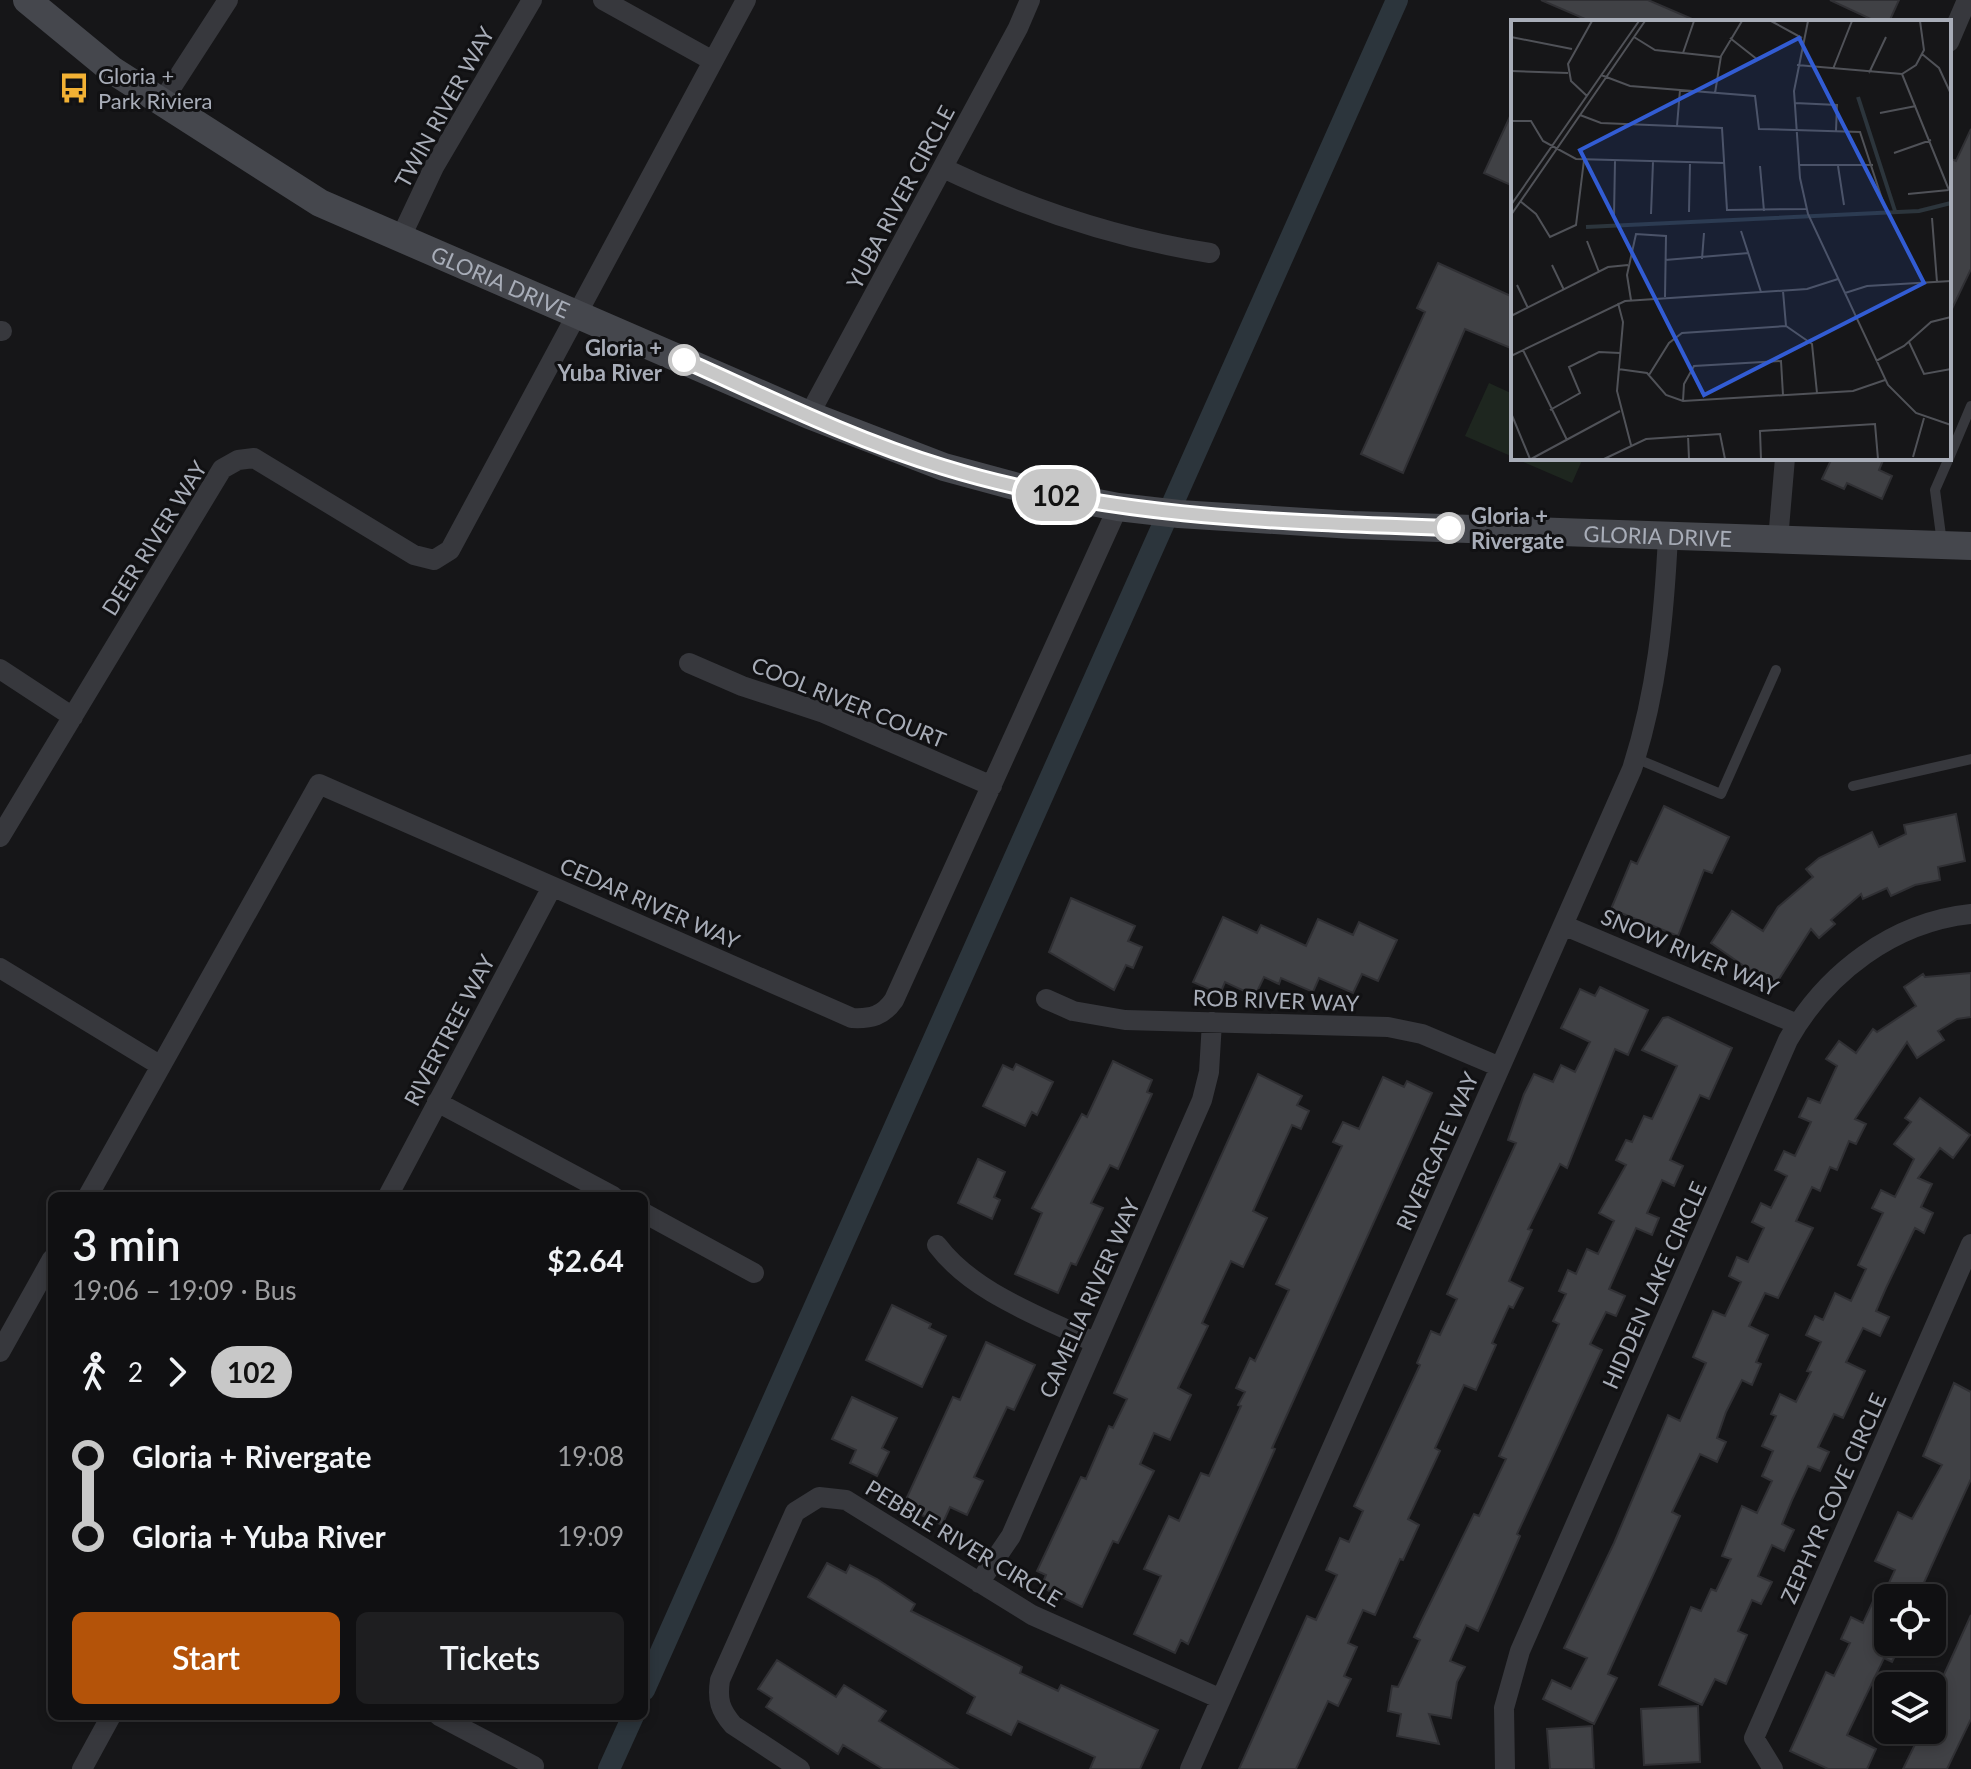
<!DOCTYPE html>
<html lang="en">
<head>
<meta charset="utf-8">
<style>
	:root { --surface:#101012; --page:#1e1e20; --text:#f1f3f6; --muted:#9c9d9f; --line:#303032; --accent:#b45309 }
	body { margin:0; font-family:Lato,sans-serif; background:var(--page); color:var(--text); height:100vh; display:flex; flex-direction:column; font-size:30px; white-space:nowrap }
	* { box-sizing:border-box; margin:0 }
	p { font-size:26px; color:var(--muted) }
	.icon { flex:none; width:44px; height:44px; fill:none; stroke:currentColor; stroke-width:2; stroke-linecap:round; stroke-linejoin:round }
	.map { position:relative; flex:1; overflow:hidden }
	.details { position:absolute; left:48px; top:1192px; width:600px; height:528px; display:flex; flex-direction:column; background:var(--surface); border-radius:12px; box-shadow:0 4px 12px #0003,0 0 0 2px var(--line) }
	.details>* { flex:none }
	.badge { padding:0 16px; border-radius:26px; font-size:28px; line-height:52px }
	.buttons { position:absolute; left:1874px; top:1584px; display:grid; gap:16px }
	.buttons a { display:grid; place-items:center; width:72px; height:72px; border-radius:12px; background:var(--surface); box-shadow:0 4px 12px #0003,0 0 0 2px var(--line); font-size:40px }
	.map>.badge { position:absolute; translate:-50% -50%; box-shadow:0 0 0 4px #fff }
	.legs { display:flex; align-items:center; gap:12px; height:88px; padding:0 24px; font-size:26px }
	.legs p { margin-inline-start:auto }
	.headline { display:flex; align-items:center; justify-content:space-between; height:136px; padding:0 24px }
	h1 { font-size:44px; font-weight:600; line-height:60px }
	.button { display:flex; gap:16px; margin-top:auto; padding:16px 24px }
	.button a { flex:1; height:92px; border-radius:12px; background:var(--accent); color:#fff; font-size:32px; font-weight:600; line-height:92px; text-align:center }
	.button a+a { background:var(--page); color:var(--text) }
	ul { padding:0 24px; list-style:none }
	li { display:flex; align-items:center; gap:28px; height:80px; font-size:30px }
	li i { display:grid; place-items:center; width:12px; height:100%; margin:0 10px; background:currentColor }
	li i::after { content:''; width:20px; height:20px; margin:-10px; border:6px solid; border-radius:50%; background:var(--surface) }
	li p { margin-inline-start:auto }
	li:first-child i { background:linear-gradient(#0000 50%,currentColor 0) }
	li:last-child i { background:linear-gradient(currentColor 50%,#0000 0) }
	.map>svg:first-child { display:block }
	.pitch { fill:#1e261f }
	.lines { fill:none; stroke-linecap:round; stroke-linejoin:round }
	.canal { stroke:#2c353c; stroke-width:22 }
	.building { fill:#404145; stroke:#303034; stroke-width:2 }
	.lane { stroke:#37383d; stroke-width:10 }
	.street { stroke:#37383d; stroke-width:20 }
	.secondary { stroke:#45474d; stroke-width:28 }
	.line-1-casing { stroke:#fff; stroke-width:18 }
	.line-1 { stroke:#c8c8c8; stroke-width:12 }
	.stop-1-dot { fill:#fff; stroke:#c8c8c8; stroke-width:4 }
	.labels { text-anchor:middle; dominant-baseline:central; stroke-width:6; stroke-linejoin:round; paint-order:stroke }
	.poi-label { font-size:22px; fill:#a8adb8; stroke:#111113; text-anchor:start }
	.street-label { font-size:22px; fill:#a8adb8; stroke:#111113 }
	.stop-label { font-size:22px; font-weight:bold; fill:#a8adb8; stroke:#111113; text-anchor:end }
	.inset-river { fill:none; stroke:#2c353c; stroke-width:4 }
	.inset-road { fill:none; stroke:#505258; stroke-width:2 }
	.view { fill:#325cd3; fill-opacity:0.15; stroke:#325cd3; stroke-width:4 }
	.inset-edge { fill:none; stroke:#a8adb8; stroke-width:4 }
</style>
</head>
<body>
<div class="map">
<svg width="1971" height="1769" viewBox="0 0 1971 1769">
	<rect width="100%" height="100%" fill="#161618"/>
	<path class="pitch" d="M1489,383L1513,394V457L1465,436Z
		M1514,458H1583L1572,483Z"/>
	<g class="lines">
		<path class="canal" d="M644,1690L1397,0
			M609,1769L633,1716"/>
	</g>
	<path class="building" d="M1541,0H1648L1699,22H1592Z
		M1830,0H1899L1889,22H1877Z
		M1513,110V186L1484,173Z
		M1971,129V269L1949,315V158L1956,161Z
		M1438,263L1513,297V349L1465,329L1403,473L1361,454L1425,312L1417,308Z
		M1832,458H1884L1879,470L1892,476L1882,499L1847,483L1844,489L1822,479Z
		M1664,806L1729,837L1712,873L1704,870L1678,936L1611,909L1631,861L1637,864Z
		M1956,814L1965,861L1938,867L1940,880L1915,885L1891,896L1887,888L1863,899L1861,894L1831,920L1835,924L1819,938L1811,929L1774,987L1711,943L1732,911L1763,931L1778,907L1813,877L1806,869L1819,858L1872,832L1879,847L1906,834L1904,825Z
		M1071,898L1135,926L1128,941L1142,947L1133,968L1126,965L1114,990L1049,952Z
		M1223,917L1257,933L1261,925L1306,946L1318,919L1353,935L1359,922L1397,940L1378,981L1362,974L1353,993L1319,978L1313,992L1281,978L1279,984L1264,977L1255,996L1225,982L1220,994L1193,982Z
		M1971,973V1017L1957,1019L1938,1031L1944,1040L1917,1058L1907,1042L1855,1119L1866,1124L1856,1144L1849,1141L1837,1170L1830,1167L1820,1191L1812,1187L1796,1221L1813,1228L1778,1298L1765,1293L1749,1326L1768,1335L1756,1362L1761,1364L1752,1385L1742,1380L1726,1412L1717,1438L1726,1442L1717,1462L1700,1454L1672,1512L1680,1516L1608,1674L1617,1678L1594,1724L1543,1699L1552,1680L1571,1689L1587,1658L1564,1648L1614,1543L1668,1415L1680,1421L1706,1363L1693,1357L1713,1311L1725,1316L1741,1282L1729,1276L1737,1257L1748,1262L1764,1228L1752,1222L1761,1203L1771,1208L1787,1176L1775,1170L1784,1151L1795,1156L1811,1122L1799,1117L1808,1098L1820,1103L1837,1066L1826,1059L1839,1041L1856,1053L1873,1029L1877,1032L1916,1006L1904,987L1923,974L1925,977Z
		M1600,987L1648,1010L1628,1055L1615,1049L1567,1168L1560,1164L1528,1229L1532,1230L1509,1281L1523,1288L1513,1308L1509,1306L1492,1343L1496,1345L1476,1390L1464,1385L1435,1448L1440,1451L1408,1519L1419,1525L1403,1560L1400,1559L1375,1615L1363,1610L1348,1643L1357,1647L1344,1676L1351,1679L1338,1706L1328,1701L1296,1769H1239L1307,1616L1316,1620L1337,1575L1326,1570L1340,1538L1349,1542L1363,1511L1354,1506L1420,1365L1417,1363L1431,1331L1440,1335L1457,1299L1447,1294L1516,1143L1508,1140L1524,1094L1534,1074L1553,1082L1561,1065L1575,1072L1590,1042L1561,1028L1580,989L1595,996Z
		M1668,1017L1732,1048L1709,1099L1700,1095L1670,1160L1683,1166L1674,1186L1662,1180L1647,1213L1659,1218L1652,1235L1636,1228L1609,1289L1625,1296L1616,1316L1606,1312L1590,1344L1602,1350L1517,1534L1520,1536L1487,1611L1478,1631L1466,1625L1450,1661L1465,1667L1457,1682L1451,1718L1429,1714L1439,1744L1397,1736L1401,1714L1388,1711L1392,1686L1398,1687L1420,1640L1414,1637L1423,1618L1474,1514L1479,1516L1506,1459L1499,1456L1559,1324L1553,1321L1566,1294L1559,1291L1568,1270L1576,1274L1587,1249L1598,1254L1614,1221L1599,1213L1626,1165L1616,1160L1626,1140L1632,1142L1644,1116L1652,1119L1677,1066L1642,1050L1663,1018Z
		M1113,1061L1152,1080L1147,1092L1152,1094L1118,1169L1110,1165L1091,1203L1103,1208L1076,1265L1071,1263L1058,1293L1015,1274L1042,1213L1032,1208L1082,1114L1087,1117Z
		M1016,1064L1053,1082L1037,1115L1032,1112L1025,1126L983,1106L1003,1065L1013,1070Z
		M1258,1074L1302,1096L1297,1105L1309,1111L1301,1129L1292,1125L1253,1211L1267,1218L1243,1267L1231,1261L1202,1323L1208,1326L1178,1388L1191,1395L1170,1440L1154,1433L1140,1464L1154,1471L1118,1543L1113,1541L1082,1607L1041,1587L1046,1575L1037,1571L1081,1477L1086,1479L1109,1426L1113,1428L1127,1399L1114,1393Z
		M1383,1077L1404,1087L1407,1081L1432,1093L1272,1448L1275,1449L1188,1644L1181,1640L1175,1653L1134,1634L1161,1576L1144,1569L1169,1516L1179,1521L1201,1473L1209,1476L1241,1406L1238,1405L1245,1392L1236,1388L1250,1358L1255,1361L1289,1290L1276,1284L1342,1146L1333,1142L1343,1122L1359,1129Z
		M1920,1098L1970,1135L1953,1158L1940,1148L1918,1178L1932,1184L1921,1207L1933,1213L1924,1233L1915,1228L1886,1288L1876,1311L1889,1317L1880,1336L1863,1328L1846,1362L1865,1371L1843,1418L1834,1414L1818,1447L1829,1452L1820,1471L1808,1466L1792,1500L1782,1524L1794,1530L1784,1551L1772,1545L1758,1576L1772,1582L1761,1604L1752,1600L1738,1631L1747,1635L1726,1684L1715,1679L1702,1705L1659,1685L1691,1607L1701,1611L1711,1589L1716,1591L1731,1559L1722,1556L1742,1506L1757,1513L1772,1481L1762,1476L1773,1451L1762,1446L1776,1416L1771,1414L1780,1394L1796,1402L1811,1372L1807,1371L1821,1342L1806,1335L1815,1316L1823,1320L1835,1293L1851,1301L1866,1269L1858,1265L1883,1213L1872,1208L1881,1190L1895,1197L1914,1159L1894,1144L1911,1122L1905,1118Z
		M978,1159L1005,1172L994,1197L1000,1200L992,1219L958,1203Z
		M892,1305L931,1324L929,1328L946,1336L922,1387L866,1360Z
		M986,1342L1035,1365L1014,1410L1007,1407L974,1477L983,1481L967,1515L950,1507L942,1525L903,1506L953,1397L960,1400Z
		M1954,1383L1971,1392V1479L1917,1598H1882L1895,1570L1875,1561L1898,1512L1912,1519L1942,1465L1923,1456Z
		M852,1397L897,1418L882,1448L889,1452L877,1476L850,1463L856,1450L832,1439Z
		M827,1563L846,1573L850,1565L877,1579L915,1604L911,1611L1022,1667L1020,1673L1058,1691L1061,1685L1158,1730L1140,1769H1090L1095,1757L1018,1721L1011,1735L967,1713L975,1697L808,1597Z
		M1874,1599L1888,1605V1642H1902L1892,1662L1884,1658L1847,1735L1876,1749L1867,1769H1828L1790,1751L1826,1672L1834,1676L1850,1643L1841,1639L1851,1617L1863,1623Z
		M1971,1615V1719L1947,1769H1903L1922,1730H1932V1701Z
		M777,1660L836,1697L844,1685L886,1711L879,1721L958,1769H883L843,1745L838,1754L766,1707L772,1698L758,1689Z
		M1698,1706L1700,1762L1644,1765L1641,1709Z
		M1592,1726L1594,1769H1550L1547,1729Z"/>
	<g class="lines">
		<path class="lane" d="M1949,458L1971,406
			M1942,543L1935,490L1949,458
			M1635,758L1721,794L1776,670
			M1853,786L1971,759"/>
		<path class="street" d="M603,0L713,61
			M1949,42L1967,0
			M162,102L228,0
			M943,168C1029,209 1115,238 1210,253
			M400,239L434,167L532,0
			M0,331H2
			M809,415L1018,28L1030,0
			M1778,540L1785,458
			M689,663L742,686L824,713L992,786
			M0,669L73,717
			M0,837L222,469L238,460L254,458L414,555L434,560L450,550L746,0
			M1563,925L1797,1024
			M0,968L161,1066
			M1046,999L1073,1011L1125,1020L1388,1027L1422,1034L1500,1067
			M437,1102L613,1196
			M88,1196L319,784L852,1018C871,1019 883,1016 894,1000L1118,507
			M388,1196L552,887
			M644,1213L754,1273
			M937,1245C974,1294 1041,1316 1095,1343
			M0,1352L52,1259
			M979,1583L1011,1536L1202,1100L1209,1072L1212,1022
			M439,1716L534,1766
			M82,1769L111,1716
			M800,1769L733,1725C720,1710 717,1700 720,1680L795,1512L819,1497L846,1500L1032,1615L1221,1699
			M1190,1769L1632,769C1657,692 1664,617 1668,536
			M1505,1769L1504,1708L1520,1651L1788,1040C1826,973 1893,922 1971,914
			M1773,1769L1754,1738L1971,1244"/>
		<path class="secondary" id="s1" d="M27,0L112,70L320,203L809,415L944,467L1025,489L1118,507L1179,514L1353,525L1971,546"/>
	</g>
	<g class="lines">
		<g class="line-1-casing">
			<path id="line-1" d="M684,360C769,398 854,440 943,467C1108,518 1279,522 1449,528"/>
		</g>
		<use href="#line-1" class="line-1"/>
	</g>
	<defs>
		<g id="bus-bare" transform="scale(2.4)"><path d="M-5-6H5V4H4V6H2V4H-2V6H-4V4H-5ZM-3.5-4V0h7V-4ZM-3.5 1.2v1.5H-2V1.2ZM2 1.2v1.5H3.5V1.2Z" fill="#f2b134" stroke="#111113" stroke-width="2.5" paint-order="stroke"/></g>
	</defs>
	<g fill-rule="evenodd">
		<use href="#bus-bare" x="74" y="88"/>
	</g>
	<g class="stop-1-dot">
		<circle cx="684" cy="360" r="14"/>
		<circle cx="1449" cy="528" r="14"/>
	</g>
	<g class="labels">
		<g class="poi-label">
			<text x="98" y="75">Gloria +<tspan x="98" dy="25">Park Riviera</tspan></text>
		</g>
		<g class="street-label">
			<text transform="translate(444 107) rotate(-61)">TWIN RIVER WAY</text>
			<text transform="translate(900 197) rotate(-62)">YUBA RIVER CIRCLE</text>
			<text stroke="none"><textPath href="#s1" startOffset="554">GLORIA DRIVE</textPath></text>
			<text stroke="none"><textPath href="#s1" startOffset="1754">GLORIA DRIVE</textPath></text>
			<text transform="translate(154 538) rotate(-58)">DEER RIVER WAY</text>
			<text transform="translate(849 702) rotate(22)">COOL RIVER COURT</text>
			<text transform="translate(650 903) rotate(24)">CEDAR RIVER WAY</text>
			<text transform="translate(1690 952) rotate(23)">SNOW RIVER WAY</text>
			<text transform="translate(1276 1000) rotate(2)">ROB RIVER WAY</text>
			<text transform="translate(449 1030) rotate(-62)">RIVERTREE WAY</text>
			<text transform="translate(1437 1151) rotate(-66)">RIVERGATE WAY</text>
			<text transform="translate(1654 1285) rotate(-66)">HIDDEN LAKE CIRCLE</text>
			<text transform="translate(1089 1298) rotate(-66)">CAMELIA RIVER WAY</text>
			<text transform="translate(1833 1498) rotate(-66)">ZEPHYR COVE CIRCLE</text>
			<text transform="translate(964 1543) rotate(31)">PEBBLE RIVER CIRCLE</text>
		</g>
		<g class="stop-label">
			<text x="662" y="347">Gloria +<tspan x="662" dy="25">Yuba River</tspan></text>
			<text x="1471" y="515" text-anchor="start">Gloria +<tspan x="1471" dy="25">Rivergate</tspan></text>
		</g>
	</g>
	<g transform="translate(1511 20)">
		<rect width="440" height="440" fill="#161618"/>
		<path class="inset-river" d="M347,77L384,191M75,207L408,191L440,183"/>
		<path class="inset-road" d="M260,1L291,18M297,1L283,71L289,158L297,194L377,365L405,393L440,405M0,17L61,29M123,17L144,30L209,37M219,18L247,40M172,33L183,1M411,34L428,48L440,74M286,45L391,54L405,45L413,30L409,1M322,49L341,1M0,51L57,53M358,53L375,17M391,54L438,170M90,55L119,66L244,76L248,109L349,112L372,182M204,73L210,36L231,1M76,76L60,61L57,44L81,1M284,83L326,85L325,111M369,93L405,86M69,95L90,103L211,108L216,190L295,189M0,101H20L32,121L65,139L213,143M166,106L169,70M383,133L420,120M288,145H362M249,146L253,191M327,146L333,185M397,174L438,170M9,181L25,194L39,217L65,205L73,140M0,185L128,1M178,192L179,142M140,194L142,142M0,195L134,1M103,196L104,141M421,198L426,262M230,211L250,272M76,221L88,252M191,239L193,213M154,240L238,233M41,245L53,270M6,265L17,288M272,271L275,306M334,273L356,266L440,261M120,280L116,255L125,214L155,216L154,277M107,283L112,302L106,371L120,425M0,296L97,247L117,245M398,322L413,354L440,349M12,330L56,420M0,336L114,281L296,269L327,259M365,341L393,326L420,302L440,297M107,349L136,353L155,375L172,381L342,371L374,360M138,355L158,323L171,313L275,306L301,324L306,373M172,381L173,364L183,346L270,341L272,375M39,390L69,373L58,347L88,332L109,333M0,393L19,439M177,415L178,439M402,437L413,398M20,439L109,391M93,439L135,419L209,414L214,439M250,439L249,411L364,404L367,439M374,439H437"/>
		<path class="view" d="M288,18L413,263L193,375L69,130Z"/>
		<rect width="440" height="440" class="inset-edge"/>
	</g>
</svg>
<div class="buttons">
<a><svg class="icon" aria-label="locate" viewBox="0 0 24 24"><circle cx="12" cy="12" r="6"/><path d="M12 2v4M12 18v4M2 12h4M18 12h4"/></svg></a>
<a><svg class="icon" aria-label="layers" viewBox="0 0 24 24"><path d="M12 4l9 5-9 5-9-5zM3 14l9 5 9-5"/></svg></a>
</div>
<b class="badge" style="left:1056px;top:495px;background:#c8c8c8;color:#111">102</b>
<section class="details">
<div class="headline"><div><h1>3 min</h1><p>19:06 – 19:09 · Bus</p></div><b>$2.64</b></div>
<div class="legs"><svg class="icon" aria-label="walk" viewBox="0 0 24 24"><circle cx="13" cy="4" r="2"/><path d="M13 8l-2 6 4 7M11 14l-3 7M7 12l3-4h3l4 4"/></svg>2<svg class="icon" aria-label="forward" viewBox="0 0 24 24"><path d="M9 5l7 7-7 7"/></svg><b class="badge" style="background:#c8c8c8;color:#111">102</b></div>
<ul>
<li><i style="color:#c8c8c8"></i><b>Gloria + Rivergate</b><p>19:08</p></li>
<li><i style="color:#c8c8c8"></i><b>Gloria + Yuba River</b><p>19:09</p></li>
</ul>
<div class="button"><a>Start</a><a>Tickets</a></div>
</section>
</div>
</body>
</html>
